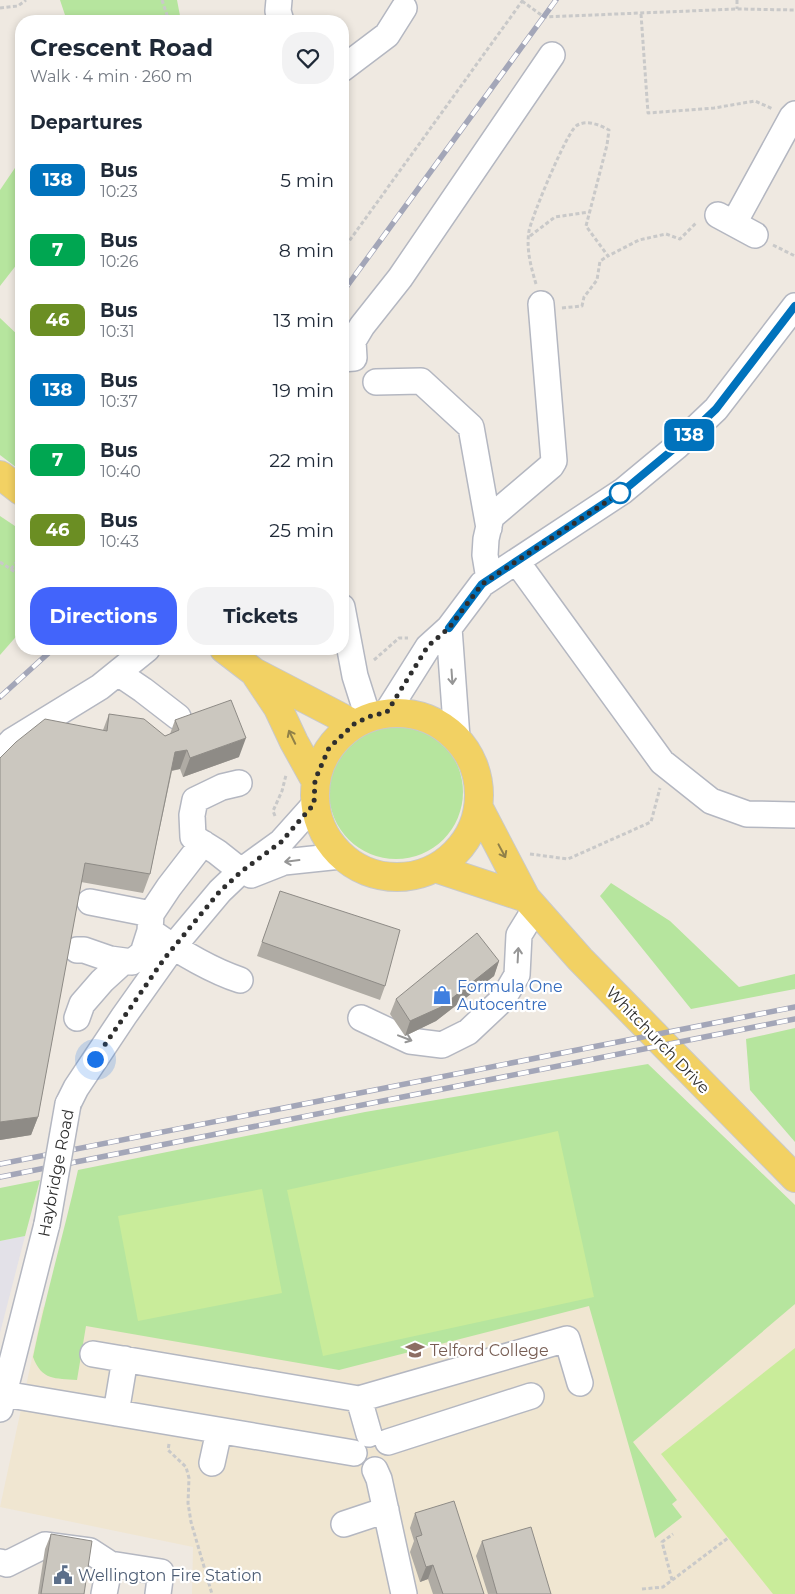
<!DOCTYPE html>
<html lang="en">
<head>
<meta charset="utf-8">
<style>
	:root { --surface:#fff; --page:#f2f2f3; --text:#1f2937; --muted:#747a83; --accent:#4264fb }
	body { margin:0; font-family:Montserrat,sans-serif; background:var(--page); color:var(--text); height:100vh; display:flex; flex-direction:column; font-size:19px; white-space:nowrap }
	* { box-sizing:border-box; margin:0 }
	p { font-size:16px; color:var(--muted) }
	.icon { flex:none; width:28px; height:28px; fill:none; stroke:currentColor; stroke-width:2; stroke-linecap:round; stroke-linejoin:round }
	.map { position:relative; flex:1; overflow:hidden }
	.drawer { position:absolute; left:15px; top:15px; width:334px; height:640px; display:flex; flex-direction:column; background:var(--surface); border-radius:20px; box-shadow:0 2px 8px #0003 }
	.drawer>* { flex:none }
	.badge { padding:0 10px; border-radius:8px; font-size:18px; line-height:32px }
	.you { position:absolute; width:25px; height:25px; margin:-12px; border:4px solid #fff; border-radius:50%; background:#1a73e8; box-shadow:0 0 0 8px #1a73e833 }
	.map>.badge { position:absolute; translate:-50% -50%; box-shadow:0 0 0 2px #fff }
	h2 { padding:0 15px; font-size:19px; line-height:45px }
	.round { display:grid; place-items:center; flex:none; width:52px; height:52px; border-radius:20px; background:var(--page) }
	.head { display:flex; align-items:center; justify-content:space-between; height:85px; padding:0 15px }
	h1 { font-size:24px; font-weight:700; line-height:38px }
	.action { display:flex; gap:10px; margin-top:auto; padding:10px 15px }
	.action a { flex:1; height:58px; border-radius:20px; background:var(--accent); color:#fff; font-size:20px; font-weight:700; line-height:58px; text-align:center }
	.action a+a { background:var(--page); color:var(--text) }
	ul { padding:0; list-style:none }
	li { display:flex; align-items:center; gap:15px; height:70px; padding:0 15px }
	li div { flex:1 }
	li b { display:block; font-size:19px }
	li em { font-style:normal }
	li .badge { min-width:55px; font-weight:700; text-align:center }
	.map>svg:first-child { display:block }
	.industrial { fill:#e3e1e8 }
	.education { fill:#f0e6d1 }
	.green { fill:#b6e59e }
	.pitch { fill:#c9ec9a }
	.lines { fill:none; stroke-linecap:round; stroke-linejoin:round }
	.minor-casing { stroke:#b4b7c1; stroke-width:28 }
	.major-casing { stroke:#c9c9c9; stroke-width:30 }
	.path { stroke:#c9c9c9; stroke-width:3; stroke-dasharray:4 2.5; stroke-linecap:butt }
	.minor { stroke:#fff; stroke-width:25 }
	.major { stroke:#f2d163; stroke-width:28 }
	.rail-casing { stroke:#a3a6b8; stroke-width:5.5 }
	.rail { stroke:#fff; stroke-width:4; stroke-dasharray:11; stroke-linecap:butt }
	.minor-bridge-casing { stroke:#b4b7c1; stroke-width:28; stroke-linecap:butt }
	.minor-bridge { stroke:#fff; stroke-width:25 }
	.wall { fill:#afaba4 }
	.shaded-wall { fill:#8e8b86 }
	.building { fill:#cbc7bf; stroke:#8e8b86 }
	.oneway { stroke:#969696 }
	.oneway2 { stroke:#908048 }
	.line-casing { stroke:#fff; stroke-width:11 }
	.line { stroke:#0072bc; stroke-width:8 }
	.walk { stroke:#2e2e2e; stroke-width:5; stroke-dasharray:0 9 }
	.stop-dot { fill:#fff; stroke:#0072bc; stroke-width:2.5 }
	.labels { text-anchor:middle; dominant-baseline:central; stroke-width:4.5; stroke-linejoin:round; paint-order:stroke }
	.shop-label { font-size:16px; fill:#366cbe; stroke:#fff; text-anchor:start }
	.street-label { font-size:16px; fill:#2e2e2e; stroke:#fff }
	.education-label { font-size:16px; fill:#785e54; stroke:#fff; text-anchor:start }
	.service-label { font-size:16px; fill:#4e5e75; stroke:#fff; text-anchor:start }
</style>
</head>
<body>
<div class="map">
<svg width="795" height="1594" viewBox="0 0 795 1594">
	<rect width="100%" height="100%" fill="#efe9e1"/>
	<path class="industrial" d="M25,1236L0,1333V1241Z"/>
	<path class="education" d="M795,1274V1594H192L193,1547L0,1507L43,1307Z"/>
	<path class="green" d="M60,0H177L181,21H67Z
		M21,159V259L0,286V190Z
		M0,318L21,338V471L0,455Z
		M0,516L21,530V631L0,655Z
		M329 792a67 67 0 1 1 134 0a67 67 0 1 1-134 0Z
		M611,883L670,921L739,987L795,974V989L691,1009L600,896Z
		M795,1028V1142L750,1090L746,1039Z
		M648,1064L795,1205V1304L633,1442L677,1500L672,1504L682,1517L655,1538L589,1306L339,1370L86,1326L77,1380C55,1378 42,1381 33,1357C46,1294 64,1233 78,1170L365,1112Z
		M40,1180L25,1236L0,1241V1188Z"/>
	<path class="pitch" d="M558,1131L594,1297L323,1356L287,1190Z
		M262,1189L282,1293L138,1321L118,1216Z
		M795,1348V1594H773L661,1454Z"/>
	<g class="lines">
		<g class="minor-casing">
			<path id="minor" d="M279,0L278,11L281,21
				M342,69L387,35L404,8
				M718,215L755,235
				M734,223L792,117L795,114
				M342,359L354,358L353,341L362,326L400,278L552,55
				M376,382L421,381L471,427L489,528
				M517,562L662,762L711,801L747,814L795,815
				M489,579L485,555L486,539L491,517L551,466L554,461L541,304
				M342,607L355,676L368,717
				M449,628L457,738
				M118,673L143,690L178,717
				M387,712L428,647L449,628L482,584L623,491L676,447L716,409L795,306
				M0,754L12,741L100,687L147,649
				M239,783L222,787L195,800L192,815L193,837L217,852L241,871
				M203,843L169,887L151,914L150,931C177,950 207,969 240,980
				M251,875L284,862L341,856
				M90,902L151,914
				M77,950H84L110,959L132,962L143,953L150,931
				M77,1018L82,1004L102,981L124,961
				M361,1018L410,1041L442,1045L468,1032L503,999L517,975L519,935L535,909
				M68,1104L76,1088L124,1016L173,947L220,891L241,871L281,842L315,804
				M93,1354L359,1399
				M4,1394L354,1453
				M0,1409L47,1224
				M116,1413L125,1359
				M369,1434L359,1399L567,1339L580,1383
				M388,1442L531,1396
				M212,1463L219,1431
				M375,1470L379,1479L404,1594
				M344,1524L386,1510
				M0,1562L7,1564L45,1545L90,1551L110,1564L161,1572L158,1594
				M104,1594L110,1564"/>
		</g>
		<g class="major-casing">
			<path id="major" d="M0,475L21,491
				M224,649L254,672L354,724
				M256,675L278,708L294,742L315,780
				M315 795a82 82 0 1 1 164 0a82 82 0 1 1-164 0Z
				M479,808L526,898L580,959L795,1178
				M435,868L526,898"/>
		</g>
		<path class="path" d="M162,0L169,21
			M737,0V9
			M522,1L544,17L737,9L795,10
			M0,8L18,6L26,0
			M641,14L648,113L714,108L755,101L773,109
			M530,236L555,217L589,212
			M773,245L795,256
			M342,251L523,0
			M536,284C531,267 526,249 529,231C532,216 566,134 576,126C586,119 600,125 609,130L607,145L586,226L608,256L639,240L666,234L680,239L697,222
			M562,308L582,306L584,297L597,280L600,261L608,256
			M0,562L21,576
			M11,569L21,556
			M374,660L399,638H408
			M275,816L273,811L282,791L286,775
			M530,854L568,859L651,822L660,788
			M169,1444L168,1450L186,1467L189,1478L188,1503L191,1522L212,1594
			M672,1580L662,1542L673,1534
			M642,1589L663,1587L728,1538"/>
		<use href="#minor" class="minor"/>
		<use href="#major" class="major"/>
		<g class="rail-casing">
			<path id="rail" d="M342,293L556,0
				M0,697L53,649
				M0,1164L795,1007
				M0,1177L795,1019"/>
		</g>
		<use href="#rail" class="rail"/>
		<g class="minor-bridge-casing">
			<path id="minor-bridge" d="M47,1224L68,1104"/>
		</g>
		<use href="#minor-bridge" class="minor-bridge"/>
	</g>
	<path class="wall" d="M109,714L165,736L170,734L175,720L239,757L183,777L180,769L172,771L150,874L143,893L81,882L38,1117L31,1135L0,1140V758L103,730Z
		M280,891L385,986L380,1000L257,956Z
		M499,961L494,976L436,1021L405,1036L390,1014L396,999Z
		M415,1513L484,1594H433L428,1579L420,1582L410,1552L414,1541L410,1528Z
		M51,1534L84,1594H38L45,1549Z
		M482,1541L551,1594H488L476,1556Z"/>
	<path class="shaded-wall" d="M246,738L239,757L183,777L190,758Z
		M187,750L180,769L169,771L175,752Z
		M499,961L494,976L436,1021L405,1036L410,1021Z
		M38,1117L31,1135L0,1140V1122Z
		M433,1565L428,1579L420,1582L426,1567Z"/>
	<path class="building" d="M231,700L246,738L190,758L187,750L175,752L150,874L85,863L38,1117L0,1122V758L16,742L45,719L107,731L109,714L144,719L165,736L179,730L175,720Z
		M280,891L400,930L385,986L262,942Z
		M477,933L499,961L441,1007L410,1021L396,999Z
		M454,1501L484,1594H443L433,1565L426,1567L416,1537L422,1535L415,1513Z
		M531,1527L551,1594H497L482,1541Z
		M51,1534L92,1541L84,1594H41Z"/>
	<defs><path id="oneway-shaft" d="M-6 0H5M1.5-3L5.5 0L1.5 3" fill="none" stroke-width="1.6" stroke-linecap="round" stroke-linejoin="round" transform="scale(1.25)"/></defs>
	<g class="oneway">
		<use href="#oneway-shaft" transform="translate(452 677) rotate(86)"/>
		<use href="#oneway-shaft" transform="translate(292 861) rotate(173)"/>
		<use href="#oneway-shaft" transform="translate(518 955) rotate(-87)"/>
		<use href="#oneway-shaft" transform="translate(405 1038) rotate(21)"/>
	</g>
	<g class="oneway2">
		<use href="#oneway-shaft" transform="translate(292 737) rotate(-116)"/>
		<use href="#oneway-shaft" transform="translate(502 851) rotate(62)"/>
	</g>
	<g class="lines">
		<g class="line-casing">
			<path id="line" d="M449,628L482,584L623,491L676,447L716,409L795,306"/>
		</g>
		<use href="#line" class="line"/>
		<path class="walk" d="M95,1059L164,959L220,891L242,871L281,842L314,804L315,780L329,748L354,724L368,717L387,712L428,646L449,628L482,584L623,491L620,493"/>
	</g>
	<defs>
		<g id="shop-bare" transform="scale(1.5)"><path d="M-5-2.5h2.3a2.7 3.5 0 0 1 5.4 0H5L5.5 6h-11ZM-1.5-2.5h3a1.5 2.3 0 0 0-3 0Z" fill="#3f7fe0" stroke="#fff" stroke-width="2.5" paint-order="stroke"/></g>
		<g id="university-bare" transform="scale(1.5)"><path d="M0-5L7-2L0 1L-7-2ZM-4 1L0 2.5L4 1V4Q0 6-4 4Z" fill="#8d6e63" stroke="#fff" stroke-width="2.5" paint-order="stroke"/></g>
		<g id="civic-bare" transform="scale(1.5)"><path d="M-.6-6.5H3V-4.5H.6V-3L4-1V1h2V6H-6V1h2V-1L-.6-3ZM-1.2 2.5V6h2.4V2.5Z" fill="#5c6f8a" stroke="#fff" stroke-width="2.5" paint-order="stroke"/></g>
	</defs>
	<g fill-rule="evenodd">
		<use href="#shop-bare" x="442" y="995"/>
		<use href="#university-bare" x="415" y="1350"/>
		<use href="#civic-bare" x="63" y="1575"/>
	</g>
	<circle class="stop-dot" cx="620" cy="493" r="10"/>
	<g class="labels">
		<g class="shop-label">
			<text x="457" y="986">Formula One<tspan x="457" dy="18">Autocentre</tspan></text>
		</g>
		<g class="street-label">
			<text transform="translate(658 1040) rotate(46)">Whitchurch Drive</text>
			<text transform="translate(56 1173) rotate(-79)">Haybridge Road</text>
		</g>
		<g class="education-label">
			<text x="430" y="1350">Telford College</text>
		</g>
		<g class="service-label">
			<text x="78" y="1575">Wellington Fire Station</text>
		</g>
	</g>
</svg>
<div class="you" style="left:95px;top:1059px"></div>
<b class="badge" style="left:689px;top:435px;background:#0072bc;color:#fff">138</b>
<section class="drawer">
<div class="head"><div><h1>Crescent Road</h1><p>Walk · 4 min · 260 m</p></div><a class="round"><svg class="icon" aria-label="heart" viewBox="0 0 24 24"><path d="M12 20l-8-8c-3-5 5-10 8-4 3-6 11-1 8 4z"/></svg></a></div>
<h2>Departures</h2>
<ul>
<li><span class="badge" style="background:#0072bc;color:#fff">138</span><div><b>Bus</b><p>10:23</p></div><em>5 min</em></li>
<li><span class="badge" style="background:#00a651;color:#fff">7</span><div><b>Bus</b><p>10:26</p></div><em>8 min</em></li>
<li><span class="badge" style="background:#6b8e23;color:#fff">46</span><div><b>Bus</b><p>10:31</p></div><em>13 min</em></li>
<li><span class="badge" style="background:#0072bc;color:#fff">138</span><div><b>Bus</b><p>10:37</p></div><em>19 min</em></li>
<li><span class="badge" style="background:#00a651;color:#fff">7</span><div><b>Bus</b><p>10:40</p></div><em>22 min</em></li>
<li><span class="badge" style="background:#6b8e23;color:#fff">46</span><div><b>Bus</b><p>10:43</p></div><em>25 min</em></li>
</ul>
<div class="action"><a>Directions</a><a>Tickets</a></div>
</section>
</div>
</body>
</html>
